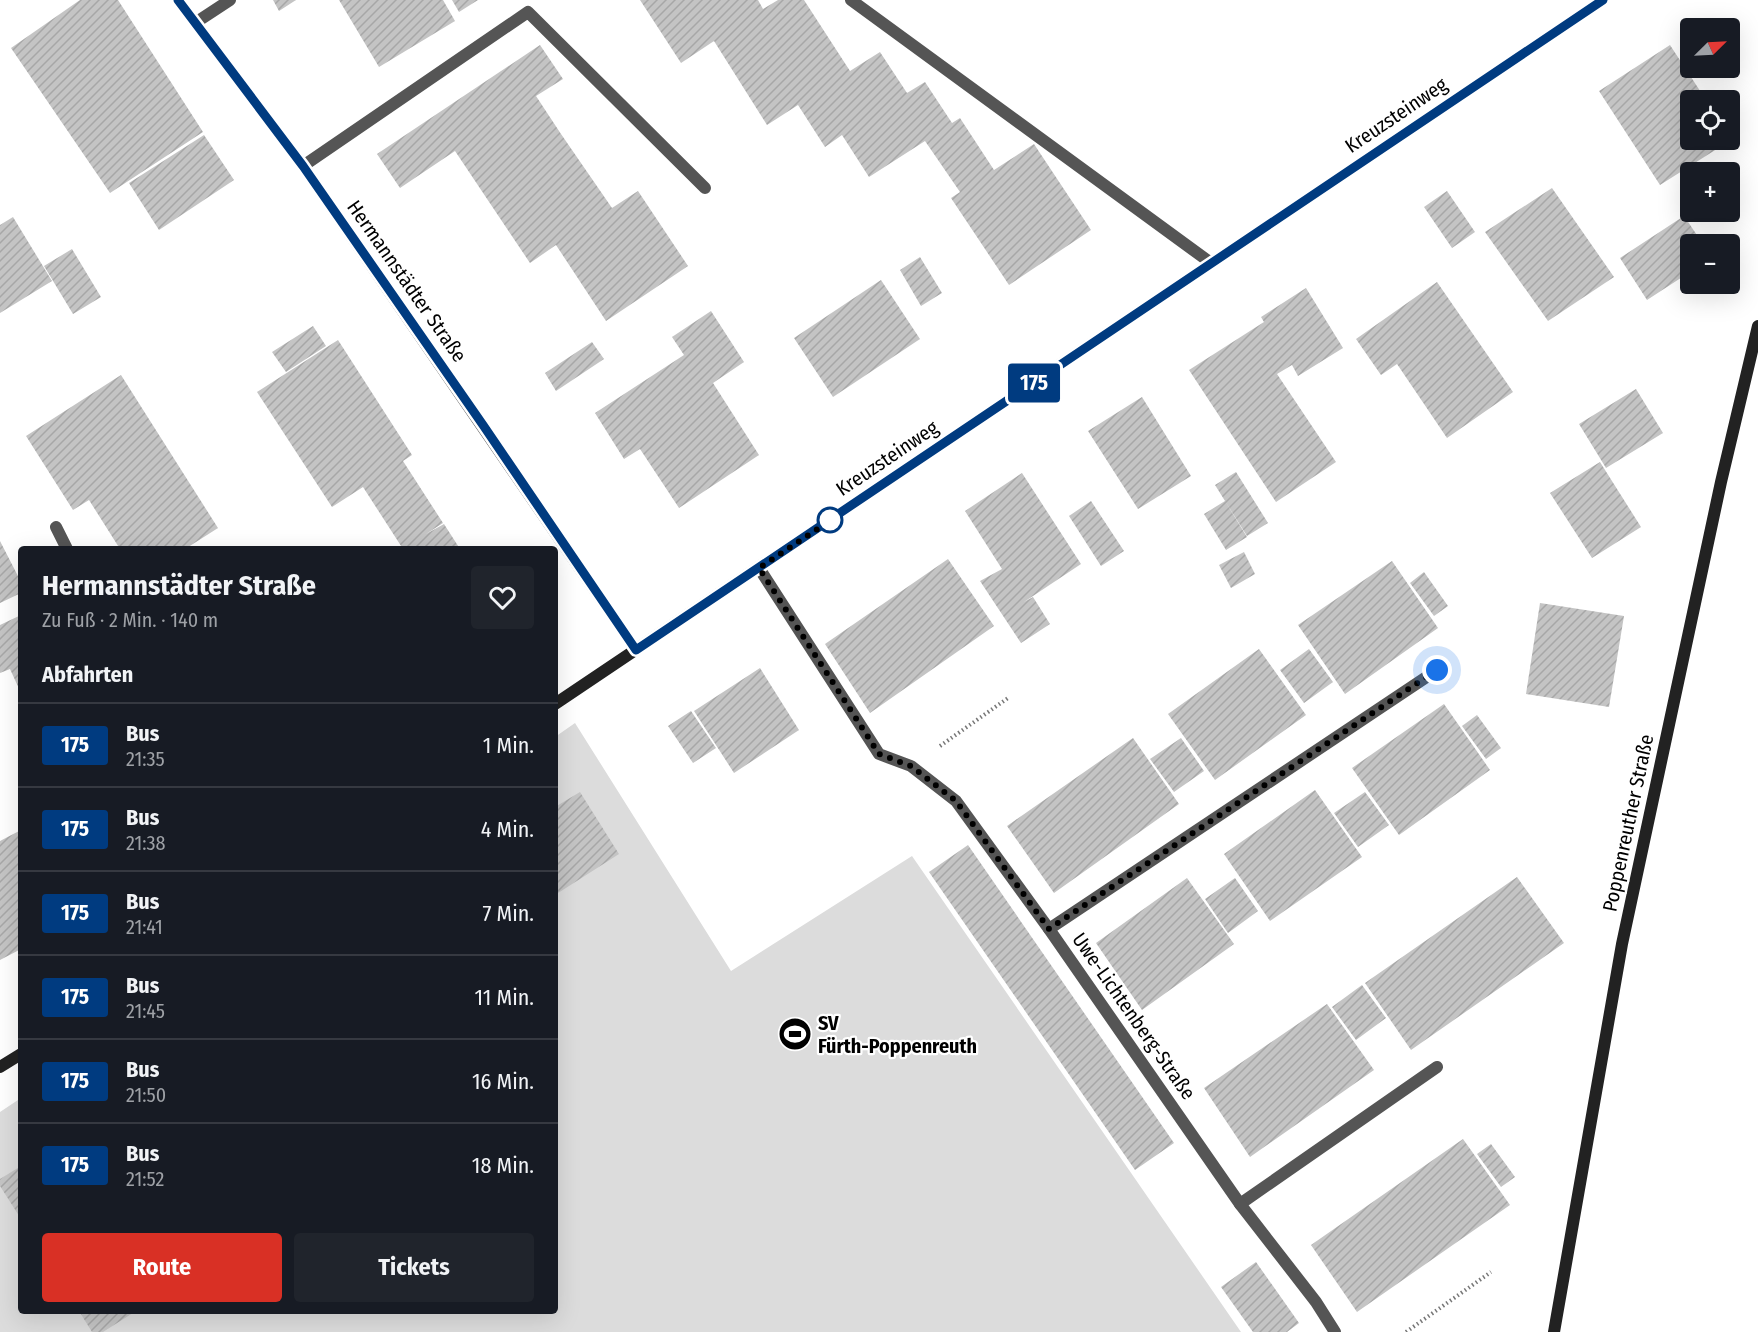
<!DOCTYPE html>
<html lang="de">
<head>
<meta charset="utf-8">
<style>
	:root { --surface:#171b24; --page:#20242c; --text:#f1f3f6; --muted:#9ea1a6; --line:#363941; --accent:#d93025 }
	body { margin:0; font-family:"Fira Sans Condensed",sans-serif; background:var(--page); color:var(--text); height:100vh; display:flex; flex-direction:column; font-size:22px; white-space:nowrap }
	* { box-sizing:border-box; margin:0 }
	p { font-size:20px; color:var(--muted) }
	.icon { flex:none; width:33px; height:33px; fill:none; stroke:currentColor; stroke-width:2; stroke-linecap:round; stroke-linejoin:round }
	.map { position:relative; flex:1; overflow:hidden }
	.details { position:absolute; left:18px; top:546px; width:540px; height:768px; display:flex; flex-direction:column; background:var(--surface); border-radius:6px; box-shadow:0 6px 24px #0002 }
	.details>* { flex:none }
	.badge { padding:0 12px; border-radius:4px; font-size:21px; line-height:39px }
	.needle { width:39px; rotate:66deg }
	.tools { position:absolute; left:1680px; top:18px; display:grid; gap:12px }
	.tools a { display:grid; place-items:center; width:60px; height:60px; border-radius:6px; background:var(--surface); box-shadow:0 6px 24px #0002; font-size:30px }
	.you { position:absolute; width:30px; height:30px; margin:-15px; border:4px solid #fff; border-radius:50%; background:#1a73e8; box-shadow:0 0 0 9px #1a73e833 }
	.map>.badge { position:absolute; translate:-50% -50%; box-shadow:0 0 0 3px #fff }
	h2 { padding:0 24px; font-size:22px; line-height:54px }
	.round { display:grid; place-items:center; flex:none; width:63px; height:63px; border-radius:6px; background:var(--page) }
	.overview { display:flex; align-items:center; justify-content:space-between; height:102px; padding:0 24px }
	h1 { font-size:28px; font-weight:700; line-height:45px }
	.cta { display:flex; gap:12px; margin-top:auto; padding:12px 24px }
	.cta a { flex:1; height:69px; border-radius:6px; background:var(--accent); color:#fff; font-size:24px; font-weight:700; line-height:69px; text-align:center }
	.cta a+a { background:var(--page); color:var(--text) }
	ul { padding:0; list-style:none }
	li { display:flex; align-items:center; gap:18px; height:84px; padding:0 24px; border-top:2px solid var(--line) }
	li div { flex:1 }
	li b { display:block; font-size:22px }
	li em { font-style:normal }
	li .badge { min-width:66px; font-weight:700; text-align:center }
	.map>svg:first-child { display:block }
	.grass { fill:#dcdcdc }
	.building { fill:url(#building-hatch) }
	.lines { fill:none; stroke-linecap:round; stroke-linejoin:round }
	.path { stroke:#777; stroke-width:4; stroke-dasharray:1.5 3; stroke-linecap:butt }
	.lane { stroke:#555; stroke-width:12 }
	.street { stroke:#555; stroke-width:12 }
	.secondary { stroke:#222; stroke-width:12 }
	.line-casing { stroke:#fff; stroke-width:14 }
	.line { stroke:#003b80; stroke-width:9 }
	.walk { stroke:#000; stroke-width:6; stroke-dasharray:0 10.8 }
	.stop-dot { fill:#fff; stroke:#003b80; stroke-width:3 }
	.labels { text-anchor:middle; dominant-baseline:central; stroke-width:4.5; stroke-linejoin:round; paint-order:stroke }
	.street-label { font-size:20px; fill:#000; stroke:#fff }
	.poi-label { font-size:20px; font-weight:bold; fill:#000; stroke:#fff; text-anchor:start }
</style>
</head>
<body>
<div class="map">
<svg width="1758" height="1332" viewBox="0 0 1758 1332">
	<defs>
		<pattern id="building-hatch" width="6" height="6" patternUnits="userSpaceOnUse" patternTransform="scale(1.5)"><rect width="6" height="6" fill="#c4c4c4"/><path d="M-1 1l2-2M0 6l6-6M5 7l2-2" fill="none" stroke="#a7a7a7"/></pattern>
	</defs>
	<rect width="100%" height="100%" fill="#fff"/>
	<path class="grass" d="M575,723L731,971L912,856L1241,1332H0V1112L21,1098V1311H555V737Z"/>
	<path class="building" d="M80,0H118L203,132L110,193L11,48Z
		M273,0H296L279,11Z
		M339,0H443L455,21L379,67Z
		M452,0H478L459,12Z
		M640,0H758L763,9L778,0H804L850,71L880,52L907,93L925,82L952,123L960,118L994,170L1034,144L1091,230L1009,285L951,198L960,192L925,141L869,177L842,135L825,147L798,105L767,125L714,41L681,63Z
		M540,45L563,79L536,96L561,134L612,208L638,191L688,266L606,321L556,245L530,263L455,151L400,188L377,154Z
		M1670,45L1706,100H1690V140H1731L1660,185L1599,91Z
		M204,135L234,180L159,230L129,183Z
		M1552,188L1614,277L1548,321L1485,232Z
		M1447,191L1475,232L1452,248L1424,207Z
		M1684,216L1703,244H1690V272L1647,300L1620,258Z
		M13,217L52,281L0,313V225Z
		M72,249L101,297L73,314L44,266Z
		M920,257L942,293L921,306L900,270Z
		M881,280L920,339L833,397L794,338Z
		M1437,282L1513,392L1447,438L1397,364L1381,375L1356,339Z
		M1306,288L1343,348L1298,376L1292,365L1277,374L1336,462L1276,502L1189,370L1264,322L1261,317Z
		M711,311L744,362L713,383L759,455L679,508L640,449L624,459L595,413L684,355L672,337Z
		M313,326L326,346L286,372L272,352Z
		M338,340L412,455L403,461L443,523L426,534L444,524L460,549H403L363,487L332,507L257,392Z
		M592,342L604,359L556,391L545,373Z
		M121,375L218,528L185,549H120L89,500L73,510L26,436Z
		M1636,389L1663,433L1606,468L1579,424Z
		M1142,397L1191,476L1138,509L1088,431Z
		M1600,462L1641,527L1592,558L1550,493Z
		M1236,472L1268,523L1247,536L1215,485Z
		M1022,473L1081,564L1024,602L1033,597L1050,624L1021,643L980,581L1002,569L965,511Z
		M1091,501L1124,551L1101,566L1069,516Z
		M1225,501L1247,537L1226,550L1204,514Z
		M0,541L21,582V593L0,603Z
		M1244,552L1255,574L1231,588L1219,565Z
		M948,559L994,626L870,713L825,644Z
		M1392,561L1438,628L1345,694L1298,625Z
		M1424,572L1448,606L1434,616L1410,583Z
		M1540,603L1624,616L1609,707L1526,694Z
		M21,615V693L10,669L0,673V625Z
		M1259,649L1306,715L1215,780L1168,714Z
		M1309,649L1333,682L1304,703L1280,670Z
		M760,668L799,730L734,773L694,711Z
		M1444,704L1490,770L1399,835L1352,768Z
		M691,711L716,748L693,763L668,726Z
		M1477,715L1501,748L1486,759L1462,726Z
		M1133,738L1179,804L1054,893L1007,826Z
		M1181,738L1204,771L1174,792L1150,759Z
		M1315,790L1362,857L1270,921L1224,854Z
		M580,792L619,854L555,895V807Z
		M1365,792L1389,825L1358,847L1334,813Z
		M21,830V949L0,960V841Z
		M968,845L1174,1143L1135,1170L929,872Z
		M1517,877L1564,943L1411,1050L1365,983Z
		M1187,878L1234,944L1142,1010L1096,943Z
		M1235,878L1258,911L1228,933L1205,899Z
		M1362,985L1386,1018L1356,1040L1332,1007Z
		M1327,1004L1374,1070L1250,1157L1204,1088Z
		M1463,1139L1510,1205L1357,1312L1311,1245Z
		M1491,1144L1515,1177L1501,1187L1477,1154Z
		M21,1166V1219L0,1186V1179Z
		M1256,1262L1299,1323L1287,1332H1253L1221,1287Z
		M79,1311H136L103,1332H92Z"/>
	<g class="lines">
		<path class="path" d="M940,746L1008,698
			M1406,1332L1491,1272"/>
		<path class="lane" d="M851,0L1211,263
			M195,23L230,0
			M303,166L528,12L705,188
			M56,527L67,549
			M1049,929L1437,670
			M1240,1204L1437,1067"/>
		<path class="street" d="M178,0L303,166L636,650
			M759,568L879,754L911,766L956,801L1049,929L1240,1204L1316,1302L1335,1332"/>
		<path class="secondary" d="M555,704L1603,0
			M0,1067L21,1054
			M1554,1332L1622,944L1721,482L1758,326"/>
	</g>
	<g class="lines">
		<g class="line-casing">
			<path id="line" d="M178,0L303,166L483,425L636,650L1603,0"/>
		</g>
		<use href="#line" class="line"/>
		<path class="walk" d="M830,520L837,516L759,568L879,754L911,766L956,801L1049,929L1437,670"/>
	</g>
	<defs>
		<g id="stadium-disc" transform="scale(1.725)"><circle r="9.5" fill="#000" stroke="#fff"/><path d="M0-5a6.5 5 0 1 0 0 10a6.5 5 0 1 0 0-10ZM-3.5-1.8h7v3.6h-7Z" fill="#fff"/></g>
	</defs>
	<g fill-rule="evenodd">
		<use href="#stadium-disc" x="795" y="1034"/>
	</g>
	<circle class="stop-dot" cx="830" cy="520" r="12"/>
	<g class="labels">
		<g class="street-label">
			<text transform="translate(1396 115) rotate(-34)">Kreuzsteinweg</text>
			<text transform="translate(407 281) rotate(55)">Hermannstädter Straße</text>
			<text transform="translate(887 458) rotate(-34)">Kreuzsteinweg</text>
			<text transform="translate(1628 823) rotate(-78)">Poppenreuther Straße</text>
			<text transform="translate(1134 1016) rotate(55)">Uwe-Lichtenberg-Straße</text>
		</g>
		<g class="poi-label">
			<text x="818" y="1023">SV<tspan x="818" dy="23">Fürth-Poppenreuth</tspan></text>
		</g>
	</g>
</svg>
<div class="tools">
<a><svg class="needle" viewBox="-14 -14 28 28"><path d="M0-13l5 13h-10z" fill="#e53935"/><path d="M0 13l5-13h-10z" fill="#9ea1a6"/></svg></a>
<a><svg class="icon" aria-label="locate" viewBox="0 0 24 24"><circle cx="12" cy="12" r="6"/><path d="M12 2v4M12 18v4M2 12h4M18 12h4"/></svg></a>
<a>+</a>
<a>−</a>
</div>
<div class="you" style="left:1437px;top:670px"></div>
<b class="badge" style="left:1034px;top:383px;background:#003b80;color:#fff">175</b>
<section class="details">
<div class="overview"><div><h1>Hermannstädter Straße</h1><p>Zu Fuß · 2 Min. · 140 m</p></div><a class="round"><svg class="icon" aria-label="heart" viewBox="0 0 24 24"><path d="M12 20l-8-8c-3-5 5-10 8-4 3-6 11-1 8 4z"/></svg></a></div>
<h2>Abfahrten</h2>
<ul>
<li><span class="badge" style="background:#003b80;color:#fff">175</span><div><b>Bus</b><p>21:35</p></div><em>1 Min.</em></li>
<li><span class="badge" style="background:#003b80;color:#fff">175</span><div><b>Bus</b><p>21:38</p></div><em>4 Min.</em></li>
<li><span class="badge" style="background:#003b80;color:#fff">175</span><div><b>Bus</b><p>21:41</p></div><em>7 Min.</em></li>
<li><span class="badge" style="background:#003b80;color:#fff">175</span><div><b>Bus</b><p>21:45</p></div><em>11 Min.</em></li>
<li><span class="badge" style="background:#003b80;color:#fff">175</span><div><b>Bus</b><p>21:50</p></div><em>16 Min.</em></li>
<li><span class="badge" style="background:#003b80;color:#fff">175</span><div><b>Bus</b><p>21:52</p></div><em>18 Min.</em></li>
</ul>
<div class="cta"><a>Route</a><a>Tickets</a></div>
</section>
</div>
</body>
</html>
